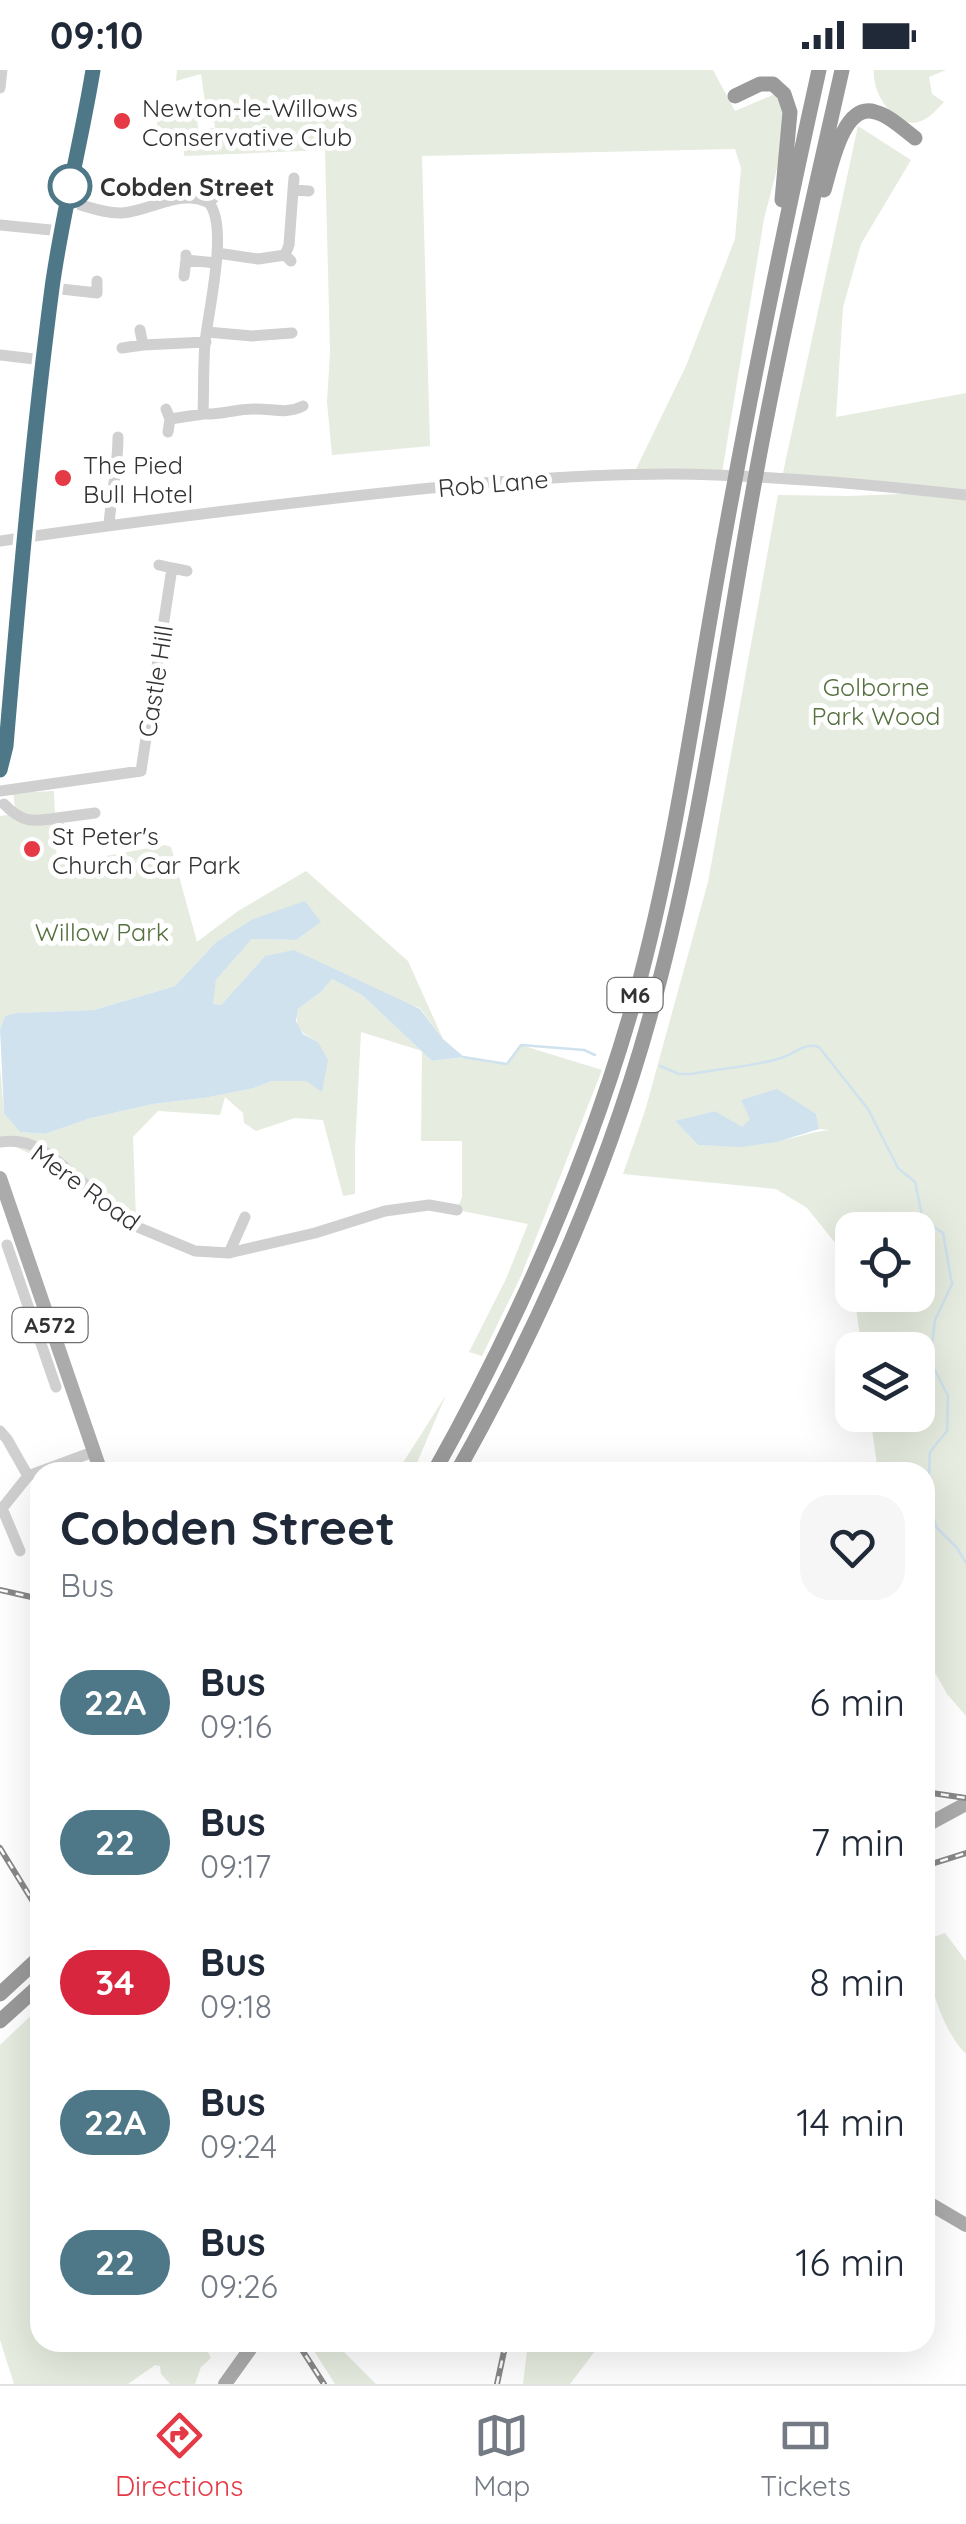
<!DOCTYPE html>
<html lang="en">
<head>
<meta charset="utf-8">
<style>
	:root { --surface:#fff; --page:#f6f6f7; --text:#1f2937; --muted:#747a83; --line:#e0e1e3; --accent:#e63946 }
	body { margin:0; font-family:Quicksand,sans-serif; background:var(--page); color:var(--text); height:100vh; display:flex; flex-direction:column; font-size:38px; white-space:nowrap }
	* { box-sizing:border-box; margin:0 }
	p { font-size:32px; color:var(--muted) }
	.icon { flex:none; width:55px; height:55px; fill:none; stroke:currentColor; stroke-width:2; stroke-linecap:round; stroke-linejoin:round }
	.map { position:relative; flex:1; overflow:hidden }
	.sheet { position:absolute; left:30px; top:1392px; width:905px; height:890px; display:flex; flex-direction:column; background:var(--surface); border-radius:30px; box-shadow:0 10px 40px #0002 }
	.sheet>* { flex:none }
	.badge { padding:0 20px; border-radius:32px; font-size:35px; line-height:65px }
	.tools { position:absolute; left:835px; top:1142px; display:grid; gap:20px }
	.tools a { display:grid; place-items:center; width:100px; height:100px; border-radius:20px; background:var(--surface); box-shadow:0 10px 40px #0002; font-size:50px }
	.map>.badge { position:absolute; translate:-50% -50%; box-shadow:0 0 0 5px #fff }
	.round { display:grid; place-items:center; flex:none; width:105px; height:105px; border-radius:30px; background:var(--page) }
	.head { display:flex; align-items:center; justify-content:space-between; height:170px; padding:0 30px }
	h1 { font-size:48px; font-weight:700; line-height:75px }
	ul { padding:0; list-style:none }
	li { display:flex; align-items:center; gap:30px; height:140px; padding:0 30px }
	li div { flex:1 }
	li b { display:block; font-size:38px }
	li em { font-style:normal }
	li .badge { min-width:110px; font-weight:700; text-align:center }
	.status { display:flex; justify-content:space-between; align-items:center; height:70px; padding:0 50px; background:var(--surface); direction:ltr }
	.status svg { height:28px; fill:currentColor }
	.dock { display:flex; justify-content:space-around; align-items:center; height:140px; border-top:2px solid var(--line); background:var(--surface); font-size:28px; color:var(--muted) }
	.dock a { display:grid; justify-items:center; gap:5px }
	.dock .on { color:var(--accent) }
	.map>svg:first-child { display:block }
	.green { fill:#e6ecdf; fill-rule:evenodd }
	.water { fill:#cfe2ee }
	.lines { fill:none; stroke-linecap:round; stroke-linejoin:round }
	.stream { stroke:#cfe2ee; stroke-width:2.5 }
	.minor { stroke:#d0d0d0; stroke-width:11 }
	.major { stroke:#ababab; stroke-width:14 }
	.highway { stroke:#9a9a9a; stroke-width:15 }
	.rail-casing { stroke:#888; stroke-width:6 }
	.rail { stroke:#fff; stroke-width:2.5; stroke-dasharray:8; stroke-linecap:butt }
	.line-casing { stroke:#fff; stroke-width:22 }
	.line { stroke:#4e7888; stroke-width:15 }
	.poi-dot { fill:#e63946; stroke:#fff; stroke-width:4 }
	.stop-dot { fill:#fff; stroke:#4e7888; stroke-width:5 }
	.labels { text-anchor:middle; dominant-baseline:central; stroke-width:10; stroke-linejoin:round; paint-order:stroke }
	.shield { fill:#fff; stroke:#707070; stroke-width:2.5 }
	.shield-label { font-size:22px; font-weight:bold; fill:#333 }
	.poi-label { font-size:25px; fill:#333; stroke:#fff; text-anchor:start }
	.stop-label { font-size:25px; font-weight:bold; fill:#333; stroke:#fff; text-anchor:start }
	.street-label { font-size:25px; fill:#333; stroke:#fff }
	.park-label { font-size:25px; fill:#56703f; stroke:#fff }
</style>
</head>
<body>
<div class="status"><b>09:10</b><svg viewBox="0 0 49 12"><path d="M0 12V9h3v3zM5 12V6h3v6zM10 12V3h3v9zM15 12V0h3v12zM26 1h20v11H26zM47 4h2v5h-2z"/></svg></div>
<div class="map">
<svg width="966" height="2314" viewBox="0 0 966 2314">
	<rect width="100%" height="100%" fill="#fff"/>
	<path class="green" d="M177,0H713L735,41L775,24L782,34L784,54L779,91L764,149L722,403L635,401L686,296L735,169L741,98L735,79L422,86L430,376L332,385L327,332L330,282L325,80L184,86V79L202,77V59L215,58L213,38H206L201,4L176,11Z
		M874,0H946L929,7L932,24L944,32C937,39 928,50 918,52C893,58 871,20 874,0Z
		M196,31L199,72L158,77L156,34Z
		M858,56L911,90L861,174L843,237L836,347L966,323V1646L947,1624L925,1585V1402H878L870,1345H918V1280H862L854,1225H918V1160H852V1221L837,1175L807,1138L776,1119L623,1104L645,1041L708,812L778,425L848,426L926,423L781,412ZM715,1041L742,1058L750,1050L816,1044L819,1059L830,1060C809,1062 793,1069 773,1072C747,1077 724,1076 698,1075L676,1052Z
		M54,721L57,795L165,775L171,777L197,872L238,841L306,801L408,891L443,969L420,938L265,886L221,935L212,934L216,910L252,869L296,870L320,852L305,831L215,873L175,916L94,940L16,943L5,946L0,959V746L16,744L13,723Z
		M332,909L362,925L432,991L464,987L507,994L521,975L602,1000L521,1206L482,1286L469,1282L506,1209L528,1154L457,1140L462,1127V1071H421L422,981L361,962L355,1078V1124L343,1126L323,1050L295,1048L256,1061L244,1053L243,1043L225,1027L220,1045L158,1041L133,1067L136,1148L37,1087L7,1073L0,1075V996L4,1044L20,1062L45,1064L91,1048L153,1034L204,1028L254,1018L272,1011H306L312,1013L318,972C301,962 294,960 298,939L322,921Z
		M446,1325L413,1402H397Z
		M945,1863L966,1891V1984C942,1961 925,1904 925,1870Z
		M40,1937V2272L203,2273L211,2288L201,2297L195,2314H170L161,2304L160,2296L155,2295L128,2314H14L0,2270V1975Z
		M309,2273H335L376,2314H335Z
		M530,2273V2272L601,2273L570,2314H523L527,2281Z"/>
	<path class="water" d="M305,831L321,852L296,870L252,869L216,910L213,934L221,935L265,886L294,880L420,939L443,969L464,987L432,991L362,925L332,909L322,921L298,939L296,951L303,964L318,972L328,990L322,1022L306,1011H272L254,1018L204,1028L153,1034L91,1048L45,1064L20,1062L4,1044L0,959L5,946L16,943L94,940L175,916L215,873L253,849Z
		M777,1019L816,1044L819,1059L777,1072L741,1077L698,1075L675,1051L715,1041L742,1057L750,1049L741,1030Z"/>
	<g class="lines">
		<path class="stream" d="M463,987L507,994L521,975L584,980L595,985
			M660,996L679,1004H692C721,998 753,997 781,988C796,984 803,972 819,977L868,1039L898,1098L915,1112L923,1150L943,1163L952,1214L935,1250L930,1290L948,1326L947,1361L930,1382L928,1422L936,1457L957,1478L966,1493"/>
		<path class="minor" d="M0,18L2,0
			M294,108L293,120L309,121
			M66,131C84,135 104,144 122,143C151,141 181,118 209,133L218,123
			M0,155L61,161
			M217,183L258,189L285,185
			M186,185V190L216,193
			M291,191L285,185L289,175L293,120
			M184,206L186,190
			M52,218L97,223V211
			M207,262L252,266L292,263
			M143,275L206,272
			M122,278L143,275L140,260
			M0,285L43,290
			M166,339L170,349L168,362
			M203,344C220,345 236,339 253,339C271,338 286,345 303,336
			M170,349L203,344C204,321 203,297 205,273C208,241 229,157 209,133
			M109,455C111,425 118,397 118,367
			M0,471C115,454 230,440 346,427C454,415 562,404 671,404C770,405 868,414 966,425
			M172,498L187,501
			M0,721L141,701L172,498L159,495
			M4,734C22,753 33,752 57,748L63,773
			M57,748L95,743
			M0,1072C20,1069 33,1074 50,1085L135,1156L195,1181L229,1183L315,1163L385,1141L429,1135L457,1140
			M7,1175L56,1317
			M229,1183L245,1147
			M0,1361L7,1369L28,1406
			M2,1438L20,1481
			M0,1441L28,1406L93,1382"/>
		<path class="major" d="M0,700L6,676L19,502L39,314L61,161L93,0
			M0,1108L101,1402
			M925,1756L962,1736
			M925,2131L966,2155
			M225,2314L255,2272"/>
		<path class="highway" d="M735,26L760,14H773L784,24L790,42L782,130
			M824,120C831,97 843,32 875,42C889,45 903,59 915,68
			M434,1402C519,1250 589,1092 636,924C674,786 693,643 718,503C748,334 782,167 819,0
			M457,1402C541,1253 611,1094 655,928C700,760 723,586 754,415C779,276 811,138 842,0
			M0,1924L40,1887
			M0,1951L40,1915"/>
		<g class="rail-casing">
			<path id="rail" d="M0,1520L40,1529
				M925,1722L966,1728
				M0,1778L40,1843
				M925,1796L966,1783
				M297,2272L324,2314
				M497,2314L506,2272"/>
		</g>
		<use href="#rail" class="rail"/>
	</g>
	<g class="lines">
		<g class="line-casing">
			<path id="line" d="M0,700L6,676C19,522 32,371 52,218C62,145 81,73 93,0"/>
		</g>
		<use href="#line" class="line"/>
	</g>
	<g class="poi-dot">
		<circle cx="122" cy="51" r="10"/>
		<circle cx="63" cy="408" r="10"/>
		<circle cx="32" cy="779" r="10"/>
	</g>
	<circle class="stop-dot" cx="70" cy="116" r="20"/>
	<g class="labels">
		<g class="shield">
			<rect x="607.5" y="908" width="55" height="34" rx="8"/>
			<rect x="12.5" y="1238" width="75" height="34" rx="8"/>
		</g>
		<g class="shield-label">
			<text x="635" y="925">M6</text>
			<text x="50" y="1255">A572</text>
		</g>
		<g class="poi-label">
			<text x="142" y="37">Newton-le-Willows<tspan x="142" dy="29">Conservative Club</tspan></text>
			<text x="83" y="394">The Pied<tspan x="83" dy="29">Bull Hotel</tspan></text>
			<text x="52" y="765">St Peter's<tspan x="52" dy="29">Church Car Park</tspan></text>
		</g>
		<g class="stop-label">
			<text x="100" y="116">Cobden Street</text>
		</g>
		<g class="street-label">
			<text transform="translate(493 413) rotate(-5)">Rob Lane</text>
			<text transform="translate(155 611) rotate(-81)">Castle Hill</text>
			<text transform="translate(86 1117) rotate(36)">Mere Road</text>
		</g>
		<g class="park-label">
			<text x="876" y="616">Golborne<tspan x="876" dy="29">Park Wood</tspan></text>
			<text x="102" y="861">Willow Park</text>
		</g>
	</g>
</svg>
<div class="tools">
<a><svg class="icon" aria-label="locate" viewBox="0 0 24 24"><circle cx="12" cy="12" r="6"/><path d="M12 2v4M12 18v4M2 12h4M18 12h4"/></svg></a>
<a><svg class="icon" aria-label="layers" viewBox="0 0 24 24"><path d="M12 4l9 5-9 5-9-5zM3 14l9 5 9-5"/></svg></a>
</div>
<section class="sheet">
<div class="head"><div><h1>Cobden Street</h1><p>Bus</p></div><a class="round"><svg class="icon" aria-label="heart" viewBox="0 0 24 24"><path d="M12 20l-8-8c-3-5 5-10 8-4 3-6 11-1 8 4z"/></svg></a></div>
<ul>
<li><span class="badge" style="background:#4e7888;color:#fff">22A</span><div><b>Bus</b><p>09:16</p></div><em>6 min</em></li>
<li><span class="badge" style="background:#4e7888;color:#fff">22</span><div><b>Bus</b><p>09:17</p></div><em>7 min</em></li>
<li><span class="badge" style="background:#d7263d;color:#fff">34</span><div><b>Bus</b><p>09:18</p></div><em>8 min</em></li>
<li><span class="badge" style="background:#4e7888;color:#fff">22A</span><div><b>Bus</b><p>09:24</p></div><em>14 min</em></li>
<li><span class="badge" style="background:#4e7888;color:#fff">22</span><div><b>Bus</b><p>09:26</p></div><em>16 min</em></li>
</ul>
</section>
</div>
<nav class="dock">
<a class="on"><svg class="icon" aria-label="directions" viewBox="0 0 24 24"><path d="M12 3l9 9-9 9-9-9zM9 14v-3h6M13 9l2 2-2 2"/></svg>Directions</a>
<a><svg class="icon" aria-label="map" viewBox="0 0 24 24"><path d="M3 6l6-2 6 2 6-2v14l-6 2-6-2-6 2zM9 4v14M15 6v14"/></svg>Map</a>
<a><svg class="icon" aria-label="tickets" viewBox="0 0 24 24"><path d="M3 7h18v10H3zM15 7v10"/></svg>Tickets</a>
</nav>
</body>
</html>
